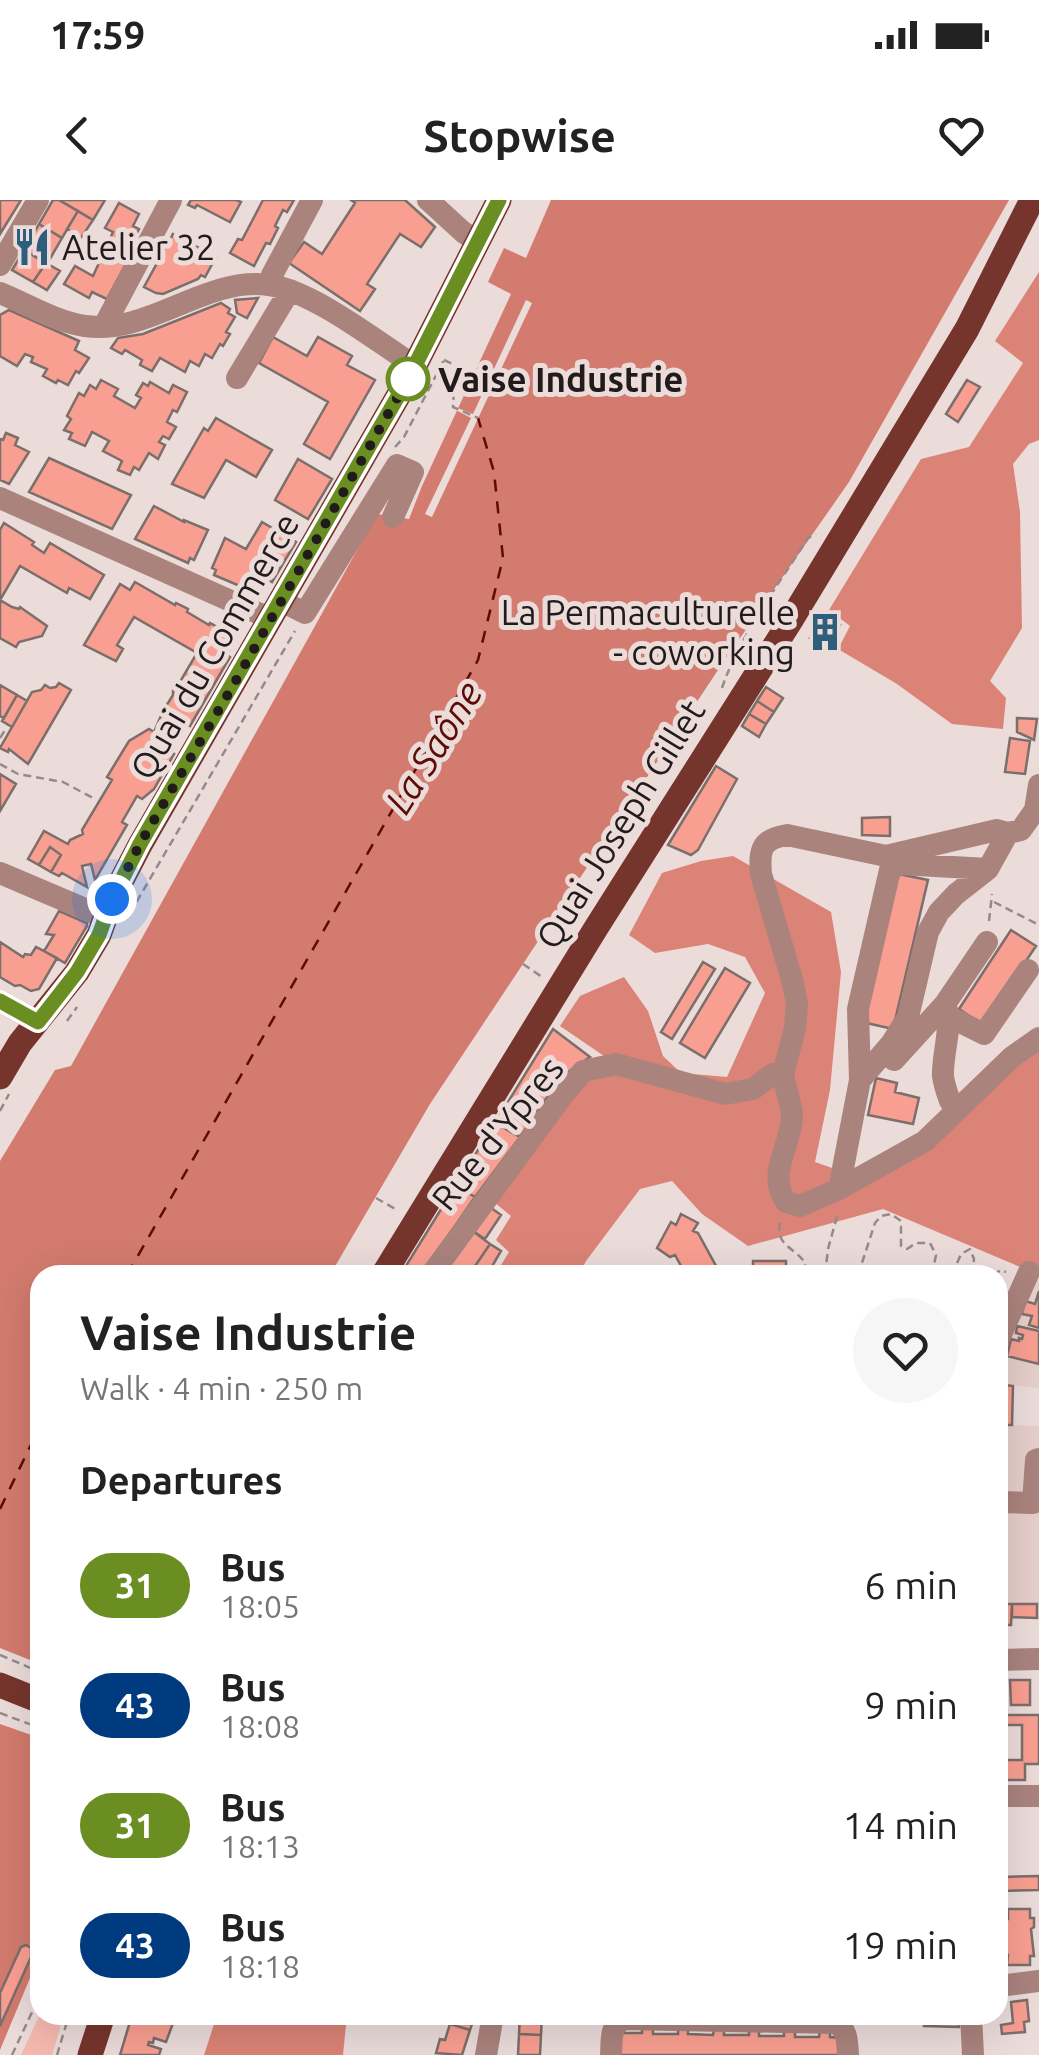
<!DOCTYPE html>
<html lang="en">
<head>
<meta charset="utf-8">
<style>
	:root { --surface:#fff; --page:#f6f6f6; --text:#222; --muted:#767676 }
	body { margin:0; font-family:Ubuntu,sans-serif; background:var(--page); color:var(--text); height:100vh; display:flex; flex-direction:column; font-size:38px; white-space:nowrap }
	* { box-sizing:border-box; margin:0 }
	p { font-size:32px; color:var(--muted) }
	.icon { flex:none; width:55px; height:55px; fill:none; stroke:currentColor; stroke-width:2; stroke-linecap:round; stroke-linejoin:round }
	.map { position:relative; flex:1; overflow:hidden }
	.drawer { position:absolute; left:30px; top:1065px; width:978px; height:760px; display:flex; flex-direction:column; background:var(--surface); border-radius:30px; box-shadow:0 10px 40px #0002 }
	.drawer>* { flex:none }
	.badge { padding:0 20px; border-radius:32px; font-size:35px; line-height:65px }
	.you { position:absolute; width:50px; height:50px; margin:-25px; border:8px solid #fff; border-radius:50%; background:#1a73e8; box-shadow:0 0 0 15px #1a73e833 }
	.map>.badge { position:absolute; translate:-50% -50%; box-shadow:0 0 0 5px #fff }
	h2 { padding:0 50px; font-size:38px; line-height:90px }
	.round { display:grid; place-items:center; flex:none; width:105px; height:105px; border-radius:52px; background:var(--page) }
	.overview { display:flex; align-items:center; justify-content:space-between; height:170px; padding:0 50px }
	h1 { font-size:48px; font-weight:600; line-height:75px }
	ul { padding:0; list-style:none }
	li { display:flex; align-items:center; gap:30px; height:120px; padding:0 50px }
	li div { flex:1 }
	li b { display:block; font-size:38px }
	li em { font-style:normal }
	li .badge { min-width:110px; font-weight:700; text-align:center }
	.status { display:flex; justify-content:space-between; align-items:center; height:70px; padding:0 50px; background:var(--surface); direction:ltr }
	.status svg { height:28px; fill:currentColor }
	header { display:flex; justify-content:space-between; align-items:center; height:130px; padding:0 50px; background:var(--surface); font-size:45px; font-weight:600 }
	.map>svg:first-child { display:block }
	.built { fill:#e6ceca }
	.green { fill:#f6b9af }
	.forest { fill:#db8376 }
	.water { fill:#d27b6e }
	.pier { fill:#ebdcda }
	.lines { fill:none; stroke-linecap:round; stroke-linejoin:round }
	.ferry { stroke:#5c0c07; stroke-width:2.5; stroke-dasharray:12 10; stroke-linecap:butt }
	.building { fill:#f99f91; stroke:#7b6e6b; stroke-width:2.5 }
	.path { stroke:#958a89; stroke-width:2.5; stroke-dasharray:8 5; stroke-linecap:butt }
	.minor { stroke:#aa837d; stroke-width:22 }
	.major { stroke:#76352c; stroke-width:25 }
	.line-casing { stroke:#fff; stroke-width:22 }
	.line { stroke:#6b8e23; stroke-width:15 }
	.walk { stroke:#211b1b; stroke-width:10; stroke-dasharray:0 18 }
	.stop-dot { fill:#fff; stroke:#6b8e23; stroke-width:5 }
	.labels { text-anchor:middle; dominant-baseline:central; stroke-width:10; stroke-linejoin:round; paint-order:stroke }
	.poi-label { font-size:35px; fill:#211b1b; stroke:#ebdcda; text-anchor:start }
	.stop-label { font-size:35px; font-weight:bold; fill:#211b1b; stroke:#ebdcda; text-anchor:start }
	.street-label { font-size:35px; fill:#211b1b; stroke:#ebdcda }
	.water-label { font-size:38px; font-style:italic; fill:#5c0c07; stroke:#ebdcda }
</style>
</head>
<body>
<div class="status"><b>17:59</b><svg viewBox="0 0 49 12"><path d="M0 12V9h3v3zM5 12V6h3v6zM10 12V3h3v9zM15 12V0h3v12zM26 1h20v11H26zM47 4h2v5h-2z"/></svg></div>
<header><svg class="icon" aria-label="back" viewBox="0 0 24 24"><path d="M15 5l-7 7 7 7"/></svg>Stopwise<svg class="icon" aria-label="heart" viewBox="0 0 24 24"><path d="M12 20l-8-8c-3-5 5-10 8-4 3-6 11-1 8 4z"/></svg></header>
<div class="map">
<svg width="1039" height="1855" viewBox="0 0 1039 1855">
	<rect width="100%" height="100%" fill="#ebdcda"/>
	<path class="built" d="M1039,1069V1188L998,1184L1000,1154L1011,1123Z
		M1006,1225L1039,1226V1404H998V1229H1006Z"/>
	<path class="green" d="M40,1814L64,1815L52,1855H21Z"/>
	<path class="forest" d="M1039,72V240L1029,244L1013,264L1020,312L1022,428L990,481L1006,498L1003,529L952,524L897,484L838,449L850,426L829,410L921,259L969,247L1023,163L995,141Z
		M733,656L831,712L841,772L830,890L815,962L869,981L1039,847V1075L883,1009L748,1046L702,1014L672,981L640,989L586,1061L579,1075H495L509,1052L496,1040L511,1016L494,1002L604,856L560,826L580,796L624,777L648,811L663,856L681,873L727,877L765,793L745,757L708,744L655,753L629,735L662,673L701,661Z
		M217,1815H347L343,1855H204Z"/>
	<path class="water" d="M551,0H1009L849,282L724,461L430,904L330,1075H40V1767L35,1766L0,1850V961L55,870L71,866L377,314L409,319L422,286L511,94L488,82L504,48L526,58Z"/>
	<path class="pier" d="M526,100L532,103L432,317L425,314L471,218L454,209L455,207L473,214Z
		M0,1448L40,1464V1538L0,1524Z"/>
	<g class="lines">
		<path class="ferry" d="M127,1075L478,460L503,358L494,272L478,218
			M0,1309L40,1226"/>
	</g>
	<path class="building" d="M0,0H21L0,34Z
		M53,0H59L78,11L62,38L39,24Z
		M59,0H105L93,20Z
		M191,0H236L241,2L230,22L197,5L195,8L188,5Z
		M263,0H294L287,12L283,10L275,26L278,28L270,44L266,43L254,66L230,53L238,39L242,40Z
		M351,0H405L435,27L421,47L400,34L367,84L375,89L360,111L289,63L304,42L322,54L355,3Z
		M119,3L139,14L133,26L139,29L132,42L136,45L107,99L92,92L89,98L64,84L75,66L93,76L113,32L105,28Z
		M78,11L93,20L81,38L67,29Z
		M39,24L62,38L47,64L24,50Z
		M173,34L216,57L205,77L201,75L198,79L163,94L156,93L144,87Z
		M24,50L46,63L33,82L12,70Z
		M46,63L60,71L47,90L33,82Z
		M258,98L247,118L237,113L235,100Z
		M221,103L230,109L228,113L235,117L226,132L230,134L223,146L220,144L212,158L205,154L199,166L190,161L185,172L160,158L152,171L140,165L142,160L125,150L122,154L111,148L118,138L143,134Z
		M9,110L79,141L75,150L89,158L79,173L76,171L68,185L58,180L56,183L43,176L47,169L31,162L33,157L25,154L17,166L0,156V115Z
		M273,137L307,156L318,137L352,156L347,165L375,180L330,259L304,244L328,202L259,163Z
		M101,180L118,189L114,196L135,208L141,198L136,195L143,183L148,186L150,182L169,193L173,185L187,192L177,212L173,210L167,222L176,227L169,239L163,236L159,242L165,245L158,259L149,253L139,270L134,267L130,275L118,270L122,261L103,251L109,241L92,232L85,246L69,239L72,233L64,230L71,219L67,216L79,193L84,196L90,185L96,189Z
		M967,180L980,187L958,222L946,214Z
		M216,218L272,250L256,277L226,260L204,298L172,284L204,228L208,231Z
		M6,233L18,238L15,245L29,252L9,284L0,280V239L3,240Z
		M49,258L131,295L112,329L29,292Z
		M298,259L332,279L308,319L275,300Z
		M154,306L184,322V320L208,330L194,360L190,358L188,363L135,339Z
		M262,322L296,342L272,382L256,373L257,376L249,390L214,375L216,370L212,368L225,338L246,349Z
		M4,323L34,342L32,345L44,353L50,343L104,375L90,399L69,388L67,393L20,366L0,400L12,407L19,409L20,407L47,426L42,436L19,442L16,447L0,438V330Z
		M135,382L175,405L176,403L188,409L187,412L209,425L210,423L228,433L233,444L226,454L230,457L190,526L163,511L173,495V489L177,487L197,453L134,417L117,445L123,449L116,461L84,445L120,384L130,390Z
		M825,416L840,425L826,447L810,438Z
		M59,483L71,490L28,564L9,549L8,552L0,548L32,492L41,490L45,485L50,488L56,487Z
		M0,485L17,495L4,518L0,516Z
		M766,487L783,498L774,512L757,501Z
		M17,495L27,501L12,527L2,521Z
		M757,501L774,512L766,524L749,514Z
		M163,511L185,524L169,552L174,554L154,589L142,599L137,596L122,622L127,625L95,680L91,664L82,666L87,687L62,673L59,676L51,672L61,655L50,647L39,665L28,659L44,631L68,644L70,640L83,634L82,630L112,580L107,577L129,541L149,529L154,532Z
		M749,514L766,524L759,537L742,526Z
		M1017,518L1037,519L1034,540L1017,532Z
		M1010,538L1030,541L1025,574L1005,572Z
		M716,566L737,579L698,650L691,655L668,645Z
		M0,574L16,584L0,611Z
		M890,617V636L862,635V618Z
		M50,647L61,655L51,672L39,665Z
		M894,673L928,680L893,829L862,822Z
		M59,711L87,723V726L65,763L44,751L54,735L46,734Z
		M1011,730L1036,746L983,825L959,809Z
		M0,742L23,757L25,754L31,755L36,747L57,758L39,789L31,791L20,785L15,786L0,777Z
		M703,762L715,769L672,839L661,832Z
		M725,768L750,783L705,858L680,843Z
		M553,829L590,857L561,877L520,937L495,923Z
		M876,878L897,883L895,892L919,898L913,924L868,915Z
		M495,923L520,937L475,997L456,985Z
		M456,985L475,997L421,1075H403L401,1074Z
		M487,1005L501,1015L485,1039L470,1029Z
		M681,1014L698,1023L693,1031L698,1033L721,1075H686L675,1055L670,1057L657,1048L671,1022L676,1025Z
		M470,1029L490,1044L469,1075H439Z
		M490,1044L501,1051L487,1075H469Z
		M753,1061H786V1073H753Z
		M1039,1091V1128L1029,1125L1032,1116L1022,1114L1025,1101L1035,1104Z
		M1017,1126L1039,1131V1164L1007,1156L1011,1139L1019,1141V1138L1022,1139L1023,1135L1016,1133Z
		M998,1184L1013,1186L1012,1225H1006V1229H998Z
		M998,1404H1012L1011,1425H998Z
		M1012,1404H1037V1418L1012,1417Z
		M1010,1480H1030V1505H1011Z
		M998,1515H1039V1564H1025V1580H998V1560H1022V1525H998Z
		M1039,1676V1690L1002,1691V1677Z
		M1008,1709H1030V1718H1034V1727L1031,1729L1034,1756H1030V1765H1007L1008,1755H1002V1725L1003,1719H1008Z
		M26,1745L31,1748V1757L0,1826V1793L21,1747Z
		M1027,1800L1029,1821L1024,1822L1025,1832L1002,1834L1001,1825L1013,1823L1011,1802Z
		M132,1815H176L166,1842L154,1838L153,1843L149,1842L148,1845L161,1849L159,1855H120Z
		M452,1815H475L470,1830L450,1824Z
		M520,1815H542L541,1835L519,1834Z
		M924,1815H958L959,1827L924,1826Z
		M450,1824L470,1830L462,1855L436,1853L440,1839L445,1840Z
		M642,1828H653V1834H678V1828L688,1829V1834L713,1835L714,1829H724V1835H749V1830H759V1836H784V1831H795V1837H819L820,1831L830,1832V1837L841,1838V1855H619V1833H642Z
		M519,1834L541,1835L540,1855H518Z"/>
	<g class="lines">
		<path class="path" d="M444,160L455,165L453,207L478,218
			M395,247L404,237L444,160
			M722,488C739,437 779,384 808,338L816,334
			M0,538L7,527
			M0,564L18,574L63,582L95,599
			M618,636L626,640
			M994,702L1039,725
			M130,713L295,431
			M989,721L992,694
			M523,764L542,777
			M67,821L77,807
			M0,911L9,894
			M376,998L397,1010
			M780,1023C775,1046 795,1047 806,1064L803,1070L794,1075
			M358,1075L365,1064
			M825,1075L828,1049L838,1013
			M858,1075L875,1023L881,1016L891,1014L901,1021V1046L907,1049L916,1043H930L936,1055L932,1075
			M952,1075L961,1054L970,1049L974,1059L972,1075
			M993,1075L1001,1070L1006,1072
			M0,1455L40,1472
			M0,1513L40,1528
			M12,1855L40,1795
			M57,1855L69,1815"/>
		<path class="minor" d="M428,0L463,32L478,42
			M0,65L38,0
			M270,85L272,75L312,0
			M0,93C27,104 56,122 85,126C150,135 205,76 269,85C313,91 376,141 415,166
			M104,126L171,0
			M237,178L290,90
			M0,298L271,419
			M281,401L305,413L397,265L413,272L393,317
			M0,673L106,718
			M0,801L38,822
			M946,807C953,824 942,855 943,876C944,884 947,893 950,901
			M950,817L984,834L1028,770
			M894,860L945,804L987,742
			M783,874L795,828L797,804L793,783L761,674C759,650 761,639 787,635L886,656L997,630L1008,633L1021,630L1035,610L1039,585
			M860,880L891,844L908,817L928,732L939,712L956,694L988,669L1008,633
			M839,989L860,880L858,809L890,670L900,664L988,669
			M431,1075L563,895L583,871L616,864L725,894L753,889L773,874H783C785,887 791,902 792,915C792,946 766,972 786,1002L800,1006L839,989L925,941L1012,857L1039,838
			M998,1141L1029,1072
			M998,1302L1033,1303L1036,1260L1039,1259
			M998,1460L1039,1459
			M998,1596H1039
			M998,1786L1039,1781
			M971,1815L973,1855
			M486,1855L493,1815
			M611,1855C612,1841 609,1826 624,1819L836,1823C848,1831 847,1841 848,1855"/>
		<path class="major" d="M0,877L20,843L77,772L99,735L112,699L140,645L408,179L499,0
			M383,1075L596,728L791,420L967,129L1032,0
			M0,1485L40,1501
			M90,1855L103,1815"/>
	</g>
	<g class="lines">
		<g class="line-casing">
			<path id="line" d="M0,801L38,822L77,772L99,735L112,699L140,644L408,179L499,0"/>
		</g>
		<use href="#line" class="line"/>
		<path class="walk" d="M112,699L140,644L238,477L408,179"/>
	</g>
	<defs>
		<g id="restaurant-bare" transform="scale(3)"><path d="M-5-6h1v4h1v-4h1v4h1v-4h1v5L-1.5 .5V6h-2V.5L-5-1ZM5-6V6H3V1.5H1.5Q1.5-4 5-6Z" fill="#2f5e7d" stroke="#ebdcda" stroke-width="2.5" paint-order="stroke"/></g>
		<g id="building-bare" transform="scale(3)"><path d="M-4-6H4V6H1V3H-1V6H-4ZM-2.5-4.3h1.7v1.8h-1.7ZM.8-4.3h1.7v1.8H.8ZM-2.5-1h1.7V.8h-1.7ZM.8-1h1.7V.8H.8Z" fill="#2f5e7d" stroke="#ebdcda" stroke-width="2.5" paint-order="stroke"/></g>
	</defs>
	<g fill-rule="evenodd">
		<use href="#restaurant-bare" x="32" y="47"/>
		<use href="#building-bare" x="825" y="432"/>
	</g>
	<circle class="stop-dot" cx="408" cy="179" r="20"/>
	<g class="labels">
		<g class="poi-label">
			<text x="62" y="47">Atelier 32</text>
			<text x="795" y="412" text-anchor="end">La Permaculturelle<tspan x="795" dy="40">- coworking</tspan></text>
		</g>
		<g class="stop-label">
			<text x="438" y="179">Vaise Industrie</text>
		</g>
		<g class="street-label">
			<text transform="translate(214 446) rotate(-60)">Quai du Commerce</text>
			<text transform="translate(620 624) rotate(-58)">Quai Joseph Gillet</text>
			<text transform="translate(497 933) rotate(-51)">Rue d'Ypres</text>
		</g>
		<g class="water-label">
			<text transform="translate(433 547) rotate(-58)">La Saône</text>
		</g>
	</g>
</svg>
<div class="you" style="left:112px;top:699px"></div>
<section class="drawer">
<div class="overview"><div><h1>Vaise Industrie</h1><p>Walk · 4 min · 250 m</p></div><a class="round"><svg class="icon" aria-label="heart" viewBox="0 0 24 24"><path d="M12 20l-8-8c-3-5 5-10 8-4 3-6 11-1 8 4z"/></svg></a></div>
<h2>Departures</h2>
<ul>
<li><span class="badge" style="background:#6b8e23;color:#fff">31</span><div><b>Bus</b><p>18:05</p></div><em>6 min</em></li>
<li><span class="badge" style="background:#003b80;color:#fff">43</span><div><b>Bus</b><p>18:08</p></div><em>9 min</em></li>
<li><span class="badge" style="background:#6b8e23;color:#fff">31</span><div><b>Bus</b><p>18:13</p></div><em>14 min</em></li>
<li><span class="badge" style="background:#003b80;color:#fff">43</span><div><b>Bus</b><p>18:18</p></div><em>19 min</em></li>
</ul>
</section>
</div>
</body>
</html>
